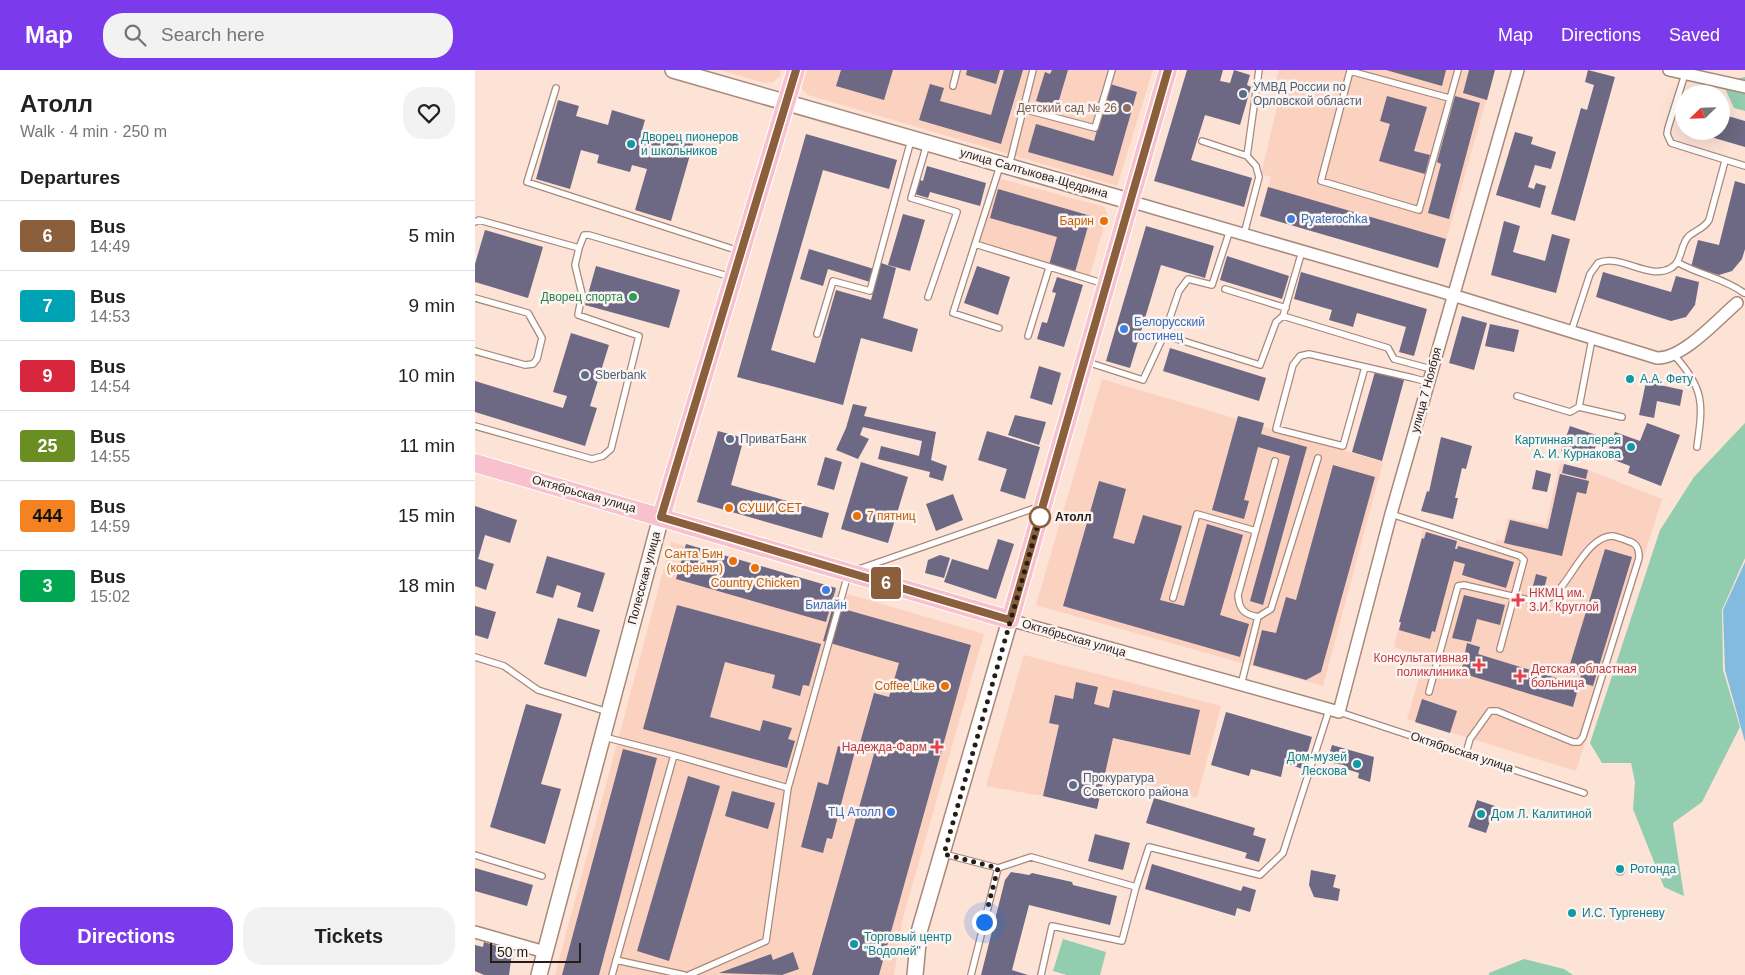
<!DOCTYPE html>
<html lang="en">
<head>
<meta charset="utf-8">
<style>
	:root { --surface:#fff; --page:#f2f2f2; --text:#222; --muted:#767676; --line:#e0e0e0; --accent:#7c3aed }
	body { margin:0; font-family:Helvetica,sans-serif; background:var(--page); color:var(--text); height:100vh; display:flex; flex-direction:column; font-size:19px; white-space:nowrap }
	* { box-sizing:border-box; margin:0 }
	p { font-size:16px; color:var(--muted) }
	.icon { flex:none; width:28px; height:28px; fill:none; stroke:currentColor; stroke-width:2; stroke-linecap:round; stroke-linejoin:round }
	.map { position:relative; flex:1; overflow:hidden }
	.side { display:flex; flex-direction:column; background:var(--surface); width:475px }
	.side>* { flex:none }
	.badge { padding:0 10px; border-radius:4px; font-size:18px; line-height:32px }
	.needle { width:32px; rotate:247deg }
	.tools { position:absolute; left:1200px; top:15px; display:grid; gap:10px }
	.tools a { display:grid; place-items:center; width:55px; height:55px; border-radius:50%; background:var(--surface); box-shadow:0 5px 20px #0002; font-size:25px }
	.scale { position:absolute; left:15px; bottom:12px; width:91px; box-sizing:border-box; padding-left:5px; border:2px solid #281c17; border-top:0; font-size:14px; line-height:18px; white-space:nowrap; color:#281c17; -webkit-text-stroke:4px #fbf4f1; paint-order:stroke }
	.you { position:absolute; width:25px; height:25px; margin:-12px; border:4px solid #fff; border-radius:50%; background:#1a73e8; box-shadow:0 0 0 8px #1a73e833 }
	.map>.badge { position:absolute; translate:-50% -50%; box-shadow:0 0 0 2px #fff }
	h2 { padding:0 20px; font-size:19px; line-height:45px }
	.round { display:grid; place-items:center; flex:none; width:52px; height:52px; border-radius:20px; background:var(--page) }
	.head { display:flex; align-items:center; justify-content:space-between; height:85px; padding:0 20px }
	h1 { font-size:24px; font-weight:600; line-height:38px }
	.action { display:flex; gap:10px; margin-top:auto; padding:10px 20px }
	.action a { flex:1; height:58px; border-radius:20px; background:var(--accent); color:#fff; font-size:20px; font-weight:600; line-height:58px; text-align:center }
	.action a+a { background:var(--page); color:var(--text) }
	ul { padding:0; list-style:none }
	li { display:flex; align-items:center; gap:15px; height:70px; padding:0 20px; border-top:1px solid var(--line) }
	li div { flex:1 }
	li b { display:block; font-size:19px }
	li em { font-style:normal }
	li .badge { min-width:55px; font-weight:700; text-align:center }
	header { display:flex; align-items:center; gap:30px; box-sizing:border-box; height:70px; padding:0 25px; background:var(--accent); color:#fff }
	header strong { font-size:24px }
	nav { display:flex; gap:28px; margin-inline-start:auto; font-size:18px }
	.search { width:350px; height:45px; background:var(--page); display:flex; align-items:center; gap:12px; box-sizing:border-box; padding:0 18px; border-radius:20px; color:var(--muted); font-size:19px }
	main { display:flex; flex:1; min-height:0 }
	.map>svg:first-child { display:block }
	.built { fill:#fbd1bf }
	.green { fill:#92cdb0 }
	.water { fill:#82bbde }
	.building { fill:#6d6883 }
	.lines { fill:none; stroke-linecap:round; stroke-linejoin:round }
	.lane-casing { stroke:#a7887a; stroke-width:8 }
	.street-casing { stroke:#a7887a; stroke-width:14 }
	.secondary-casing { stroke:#a7887a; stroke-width:18 }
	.primary-casing { stroke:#fff; stroke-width:20 }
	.lane { stroke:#fff; stroke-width:5.5 }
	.street { stroke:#fff; stroke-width:11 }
	.secondary { stroke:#fff; stroke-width:15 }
	.primary { stroke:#f8c1cd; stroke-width:18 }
	.line-casing { stroke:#fff; stroke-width:11 }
	.line { stroke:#8b5e3c; stroke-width:8 }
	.walk { stroke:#281c17; stroke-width:5; stroke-dasharray:0 9 }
	.service-dot { fill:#5c6f8a; stroke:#fbf4f1; stroke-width:2 }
	.education-dot { fill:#8d6e63; stroke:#fbf4f1; stroke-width:2 }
	.culture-dot { fill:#0f9aa8; stroke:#fbf4f1; stroke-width:2 }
	.shop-dot { fill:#3f7fe0; stroke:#fbf4f1; stroke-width:2 }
	.food-dot { fill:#e8710a; stroke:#fbf4f1; stroke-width:2 }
	.leisure-dot { fill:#2e9e5b; stroke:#fbf4f1; stroke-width:2 }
	.stop-dot { fill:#fff; stroke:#8b5e3c; stroke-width:2.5 }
	.health-dot { fill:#e0444e; stroke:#fbf4f1; stroke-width:2 }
	.labels { text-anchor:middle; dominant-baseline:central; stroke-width:5; stroke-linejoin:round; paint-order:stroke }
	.service-label { font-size:12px; fill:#4e5e75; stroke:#fbf4f1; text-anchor:start }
	.education-label { font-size:12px; fill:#785e54; stroke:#fbf4f1; text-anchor:end }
	.culture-label { font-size:12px; fill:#0d838f; stroke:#fbf4f1; text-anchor:start }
	.street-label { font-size:12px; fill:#281c17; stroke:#fbf4f1 }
	.shop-label { font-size:12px; fill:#366cbe; stroke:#fbf4f1; text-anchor:start }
	.food-label { font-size:12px; fill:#c56008; stroke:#fbf4f1; text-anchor:end }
	.leisure-label { font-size:12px; fill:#27864d; stroke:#fbf4f1; text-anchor:end }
	.stop-label { font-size:12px; font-weight:bold; fill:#281c17; stroke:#fbf4f1; text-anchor:start }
	.health-label { font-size:12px; fill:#be3a42; stroke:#fbf4f1; text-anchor:start }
</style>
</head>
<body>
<header>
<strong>Map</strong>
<div class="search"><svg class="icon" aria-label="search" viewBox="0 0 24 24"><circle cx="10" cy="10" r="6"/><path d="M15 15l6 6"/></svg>Search here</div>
<nav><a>Map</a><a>Directions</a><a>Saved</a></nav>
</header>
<main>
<section class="side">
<div class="head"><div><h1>Атолл</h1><p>Walk · 4 min · 250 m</p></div><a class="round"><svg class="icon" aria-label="heart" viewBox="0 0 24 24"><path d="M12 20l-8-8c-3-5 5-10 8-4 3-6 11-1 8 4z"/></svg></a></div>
<h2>Departures</h2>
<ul>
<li><span class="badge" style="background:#8b5e3c;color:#fff">6</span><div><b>Bus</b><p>14:49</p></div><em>5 min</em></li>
<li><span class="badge" style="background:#00a3b4;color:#fff">7</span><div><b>Bus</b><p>14:53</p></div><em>9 min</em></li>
<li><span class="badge" style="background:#d7263d;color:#fff">9</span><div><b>Bus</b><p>14:54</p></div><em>10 min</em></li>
<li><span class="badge" style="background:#6b8e23;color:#fff">25</span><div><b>Bus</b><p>14:55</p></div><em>11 min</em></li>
<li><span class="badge" style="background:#f58220;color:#111">444</span><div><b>Bus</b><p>14:59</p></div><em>15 min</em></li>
<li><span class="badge" style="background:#00a651;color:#fff">3</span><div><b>Bus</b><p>15:02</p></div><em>18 min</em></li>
</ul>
<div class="action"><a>Directions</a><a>Tickets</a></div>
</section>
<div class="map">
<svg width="1270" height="905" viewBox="0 0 1270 905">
	<rect width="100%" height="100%" fill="#fde2d6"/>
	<path class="built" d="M245,0H306L305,6L298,12L290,13Z
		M329,0H678L642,116L333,25L327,19L326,11Z
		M804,0H1020L963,198L785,146L796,107L786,104L807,17L800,15Z
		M519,107L630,137L632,146L613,211L498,174Z
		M627,309L908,392L848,616L561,535Z
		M1085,393L1113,400L1187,429L1101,701L932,649L950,588L919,577L948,460L1018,482L1021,470L1028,471L1033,448L1071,455Z
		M196,472L509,564L427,851L419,905H80Z
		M549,585L746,636L722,728L630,704L584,655L568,726L511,716Z"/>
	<path class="green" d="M1270,7V41L1259,38L1247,12Z
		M1270,353V488L1247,540L1248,600L1265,657L1227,732L1198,753L1209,826L1189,817L1158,739L1160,712L1156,693H1127L1115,673L1185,460L1219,407Z
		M588,869L631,882L625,905H592L578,901Z
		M1049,889L1089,899L1098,905H1014V903Z"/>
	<path class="water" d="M1270,492V672L1250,600L1248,540Z"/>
	<path class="building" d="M366,0H418L409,30L361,16Z
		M492,0H525L521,14L491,5Z
		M529,0H548L526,74L444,50L455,14L469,18L465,31L516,45Z
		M577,0H593L582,37L561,31L570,2L575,4Z
		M712,0H748L745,11L755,13L759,0L775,5L772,15L776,17L765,55L730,45L716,90L777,108L769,137L679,111Z
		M911,0H971L967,16Z
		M994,0H1020L1012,30L988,23Z
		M1113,0L1140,7L1100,151L1076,144L1106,38L1112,40L1119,15L1110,12Z
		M635,14L662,22L638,106L553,82L561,54L619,71Z
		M912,26L952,37L939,81L955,85L950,104L904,91L915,54L905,51Z
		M980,26L1005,33L974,149L953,143L966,94L962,92Z
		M83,30L104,36L101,46L133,55L137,40L170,50L166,64L193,72L196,65L219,71L196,151L160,140L172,99L157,95L155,102L122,93L124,85L106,80L95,119L61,109Z
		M1246,44L1270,51V77L1219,62L1246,61Z
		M1040,62L1058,67L1056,74L1081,82L1076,99L1060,95L1053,117L1059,119L1061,113L1071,116L1065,138L1021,125Z
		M331,64L422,90L414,119L348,100L296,280L340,293L361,220L396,230L406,193L421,198L408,248L443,259L437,282L386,268L368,335L262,307Z
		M452,96L511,113L505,136L455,122L453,128L440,124L445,110L448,111Z
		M1260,111L1270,114V179L1267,189L1257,201L1244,205L1216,197L1223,170L1244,175Z
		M793,117L971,169L963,198L785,146Z
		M523,119L616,146L600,202L574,195L582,167L515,148Z
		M428,144L450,150L435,201L413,195Z
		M1029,151L1045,156L1038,182L1070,191L1077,164L1095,169L1081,223L1016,205Z
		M671,156L739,176L730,208L686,195L655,298L631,291Z
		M10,160L68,177L53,228L0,212V194Z
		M334,179L399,199L395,212L353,199L348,216L325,209Z
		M752,186L814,206L807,229L745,210Z
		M121,196L205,220L194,258L110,235Z
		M502,196L535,207L523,245L489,233Z
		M826,202L952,239L939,286L924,282L931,257L882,243L878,257L854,250L857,240L819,229Z
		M1128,202L1196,222L1201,206L1224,212L1220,235L1211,247L1196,251L1121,227Z
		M582,207L608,215L589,277L562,269L567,252L572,253L581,223L577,222Z
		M987,246L1012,253L999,300L974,293Z
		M1015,254L1044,260L1039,282L1010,276Z
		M96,263L134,275L115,336L122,338L110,376L0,342V311L88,338L92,326L78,322Z
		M695,278L791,308L784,331L688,301Z
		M564,296L586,303L577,335L555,328Z
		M900,302L929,310L907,391L877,382Z
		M1171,312L1208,320L1205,336L1182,331L1179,348L1164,345Z
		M378,334L392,337L389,346L461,362L456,390L472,396L468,411L454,407L455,402L403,389L406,376L444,386L447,371L388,357L385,365L394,369L383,389L361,380L371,358Z
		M540,345L571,352L564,375L533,365Z
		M763,346L789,353L786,364L832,377L788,535L775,531L815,386L783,377L769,430L774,431L769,449L737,440Z
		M1172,353L1205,365L1186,416L1153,403L1155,396L1131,387L1140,362L1165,371Z
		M1095,356L1124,366L1116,390L1086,381Z
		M243,361L269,368L256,415L354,443L347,468L222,432Z
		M512,361L565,377L550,429L525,421L532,399L503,390Z
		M966,367L997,376L991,399L987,398L980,428H983L978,449L946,441L952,421L954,422Z
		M350,387L367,392L359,420L342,415Z
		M386,392L433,407L413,473L366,459Z
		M1089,394L1113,400L1111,409L1087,403Z
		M858,395L900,407L846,602L831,610L778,595L787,560L801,563L811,527L821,530Z
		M1061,400L1076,404L1072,422L1057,419Z
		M1085,404L1114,411L1111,424L1102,422L1087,486L1029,473L1035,450L1073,459Z
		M624,411L651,419L638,468L659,474L668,445L707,456L685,530L709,536L732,454L768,465L745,545L774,554L765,587L588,536Z
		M478,424L488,450L461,461L451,434Z
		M0,436L42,450L35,473L10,465L3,489L19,494L11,520L0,516Z
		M951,462L982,471L980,479H982L983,476L1039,492L1031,518L987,505L990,494L979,491L960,562L957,561L955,569L924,560L926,552H924L947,468L949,469Z
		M523,469L539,474L521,529L469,512L477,489L513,500Z
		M211,474L361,518L351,552L201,509Z
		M1130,479L1157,487L1118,616L1104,612L1106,605L1093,601Z
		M465,485L475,488L469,508L450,503L453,490Z
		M72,486L130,503L118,542L102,537L106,523L82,515L78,528L61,523Z
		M1061,504L1072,507L1069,519L1058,516Z
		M989,525L1030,535L1025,555L1002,549L996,572L977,568Z
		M202,535L346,574L334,616L328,615L325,626L297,618L300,605L250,592L235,647L285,661L288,650L317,658L313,669L320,671L312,698L168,659Z
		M0,536L21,542L13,569L0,565Z
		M358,536L496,575L404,905H337L399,684L383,680L399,623L414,627L424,593L348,571Z
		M83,548L125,560L111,607L69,594Z
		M992,573L1005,577L1003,584L1104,615L1098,637L986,603Z
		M601,612L623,617L619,634L634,638L638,620L725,640L715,685L638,668L622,739L568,726L584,655L574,653L580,625L598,629Z
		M947,629L982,641L975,663L940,652Z
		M51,634L87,644L66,714L86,719L70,774L15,757Z
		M751,642L837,667L828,699L809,693L806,707L776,699L774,706L736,695Z
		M857,675L899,687L895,712L883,708L884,703L868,698L869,695L852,692Z
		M363,676L380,681L357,769L352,768L348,783L326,777L343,712L353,715Z
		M148,679L182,688L124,905H87Z
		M213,706L245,716L194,891L162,881Z
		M257,721L300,733L293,759L250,746Z
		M679,728L780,758L778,765L791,769L784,792L770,788L772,783L671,753Z
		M1002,730L1020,736L1011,763L993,757Z
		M620,764L655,773L648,800L613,791Z
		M677,794L766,821L768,816L781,820L775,842L762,838L760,846L670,819Z
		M1139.5 800a5.5 5.5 0 1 1 11 0a5.5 5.5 0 1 1-11 0Z
		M0,798L58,815L52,836L0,821Z
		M836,800L861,805L858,817L865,819L863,831L839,827L834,815Z
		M536,802L554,805L557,803L597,812L598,815L642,826L635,855L554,835L537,900L553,905H506L530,810Z
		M9,872L22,876L21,879L37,883L34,905H9L0,901V875L8,877Z
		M318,882L324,899L307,905L244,903L296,884L298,890Z"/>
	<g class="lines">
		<g class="lane-casing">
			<path id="lane" d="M1210,4L1193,58L1192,64L1196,73L1270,96
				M478,16L482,0
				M81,18L52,112L264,181
				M974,28L875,1L846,111L944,140L983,0
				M548,39L620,58L637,0
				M727,71L772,86L784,0
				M452,74L436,128L482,142L453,227
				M525,96L500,174L630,214
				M534,96L558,0
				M0,152L4,150L104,178L109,165H114L256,207
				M755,160L737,215L713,209L704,221L689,265L785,295L801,252L808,246
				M769,164L784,107L781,96L772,86
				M500,174L478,243L524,258
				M827,181L808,246L913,278L919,289L956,299
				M1202,192C1224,205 1249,208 1269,223
				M750,219L811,238
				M0,228L53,243L67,268L62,289L58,294L50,295L0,281
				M1096,262L1115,204L1123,193C1146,183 1173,211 1196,198C1207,192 1205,176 1213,167C1220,160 1229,159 1234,150L1250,91
				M342,264L358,211L395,221L436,70
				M553,266L574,198
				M1117,269L1104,337L1147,347
				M1199,285C1230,319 1228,334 1222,377
				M612,292L668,310L689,265
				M890,297L868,376L801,359L818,295L825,286L834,284L938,308L953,312
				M1042,326L1095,342L1104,337
				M0,356L117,389L128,386L136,379L164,266L103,245L107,224L100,195L104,178
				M916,444L1045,486L1049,490L1025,579
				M381,500L563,437
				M698,528L722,444L781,461
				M783,547C769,544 764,540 763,525L800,391
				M0,587L29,596L63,620L133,642
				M766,615L783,547L796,539L843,388
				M954,622L983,516L989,515L1062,532C1069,530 1077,528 1082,522C1097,507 1114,465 1138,466C1143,467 1148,469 1153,471C1162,473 1164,479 1164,488L1108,667L1104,672H1098L1022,641H1015L995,669L991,683
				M864,642L1109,723
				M129,667L199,685L137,905
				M199,685L313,718
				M469,784L523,798L496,905
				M0,785L67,806
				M523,798L556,787L661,817L647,871L577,856L566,905
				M661,817L674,777L785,805L808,783L854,640
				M141,890L209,905
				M214,905L291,871L313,718L373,504"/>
		</g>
		<g class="street-casing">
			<path id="street" d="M1194,0L1270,17
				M654,131L961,220L1182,288C1208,289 1243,249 1262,233
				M535,550L864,642L916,444L1043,0
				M0,862L70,882"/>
		</g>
		<g class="secondary-casing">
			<path id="secondary" d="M198,0L654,131
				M64,905L186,447
				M440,905L444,862L535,550"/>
		</g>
		<g class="primary-casing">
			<path id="primary" d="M0,393L535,550L693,0
				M186,447L321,0"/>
		</g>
		<use href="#lane" class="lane"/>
		<use href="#street" class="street"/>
		<use href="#secondary" class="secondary"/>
		<use href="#primary" class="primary"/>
	</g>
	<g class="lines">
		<g class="line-casing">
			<path id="line" d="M321,0L186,447L535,550L693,0"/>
		</g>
		<use href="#line" class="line"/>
		<path class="walk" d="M509,852L523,798L469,784L565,447"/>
	</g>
	<g class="service-dot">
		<circle cx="768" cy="24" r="5"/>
		<circle cx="110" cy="305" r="5"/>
		<circle cx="255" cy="369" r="5"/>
		<circle cx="598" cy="715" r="5"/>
	</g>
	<circle class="education-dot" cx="652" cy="38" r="5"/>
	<g class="culture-dot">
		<circle cx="156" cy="74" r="5"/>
		<circle cx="1155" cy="309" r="5"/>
		<circle cx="1156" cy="377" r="5"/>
		<circle cx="882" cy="694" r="5"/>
		<circle cx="1006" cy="744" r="5"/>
		<circle cx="1145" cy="799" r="5"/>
		<circle cx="1097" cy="843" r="5"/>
		<circle cx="379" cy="874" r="5"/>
	</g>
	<g class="shop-dot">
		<circle cx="816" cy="149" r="5"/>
		<circle cx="649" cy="259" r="5"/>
		<circle cx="351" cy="520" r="5"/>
		<circle cx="416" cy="742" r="5"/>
	</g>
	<g class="food-dot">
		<circle cx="629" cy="151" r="5"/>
		<circle cx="254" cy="438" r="5"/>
		<circle cx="382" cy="446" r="5"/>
		<circle cx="258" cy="491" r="5"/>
		<circle cx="280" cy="498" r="5"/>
		<circle cx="470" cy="616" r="5"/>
	</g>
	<circle class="leisure-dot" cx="158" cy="227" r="5"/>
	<circle class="stop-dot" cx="565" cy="447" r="10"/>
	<g class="health-dot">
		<path d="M1040.5 522.5h5v5h5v5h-5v5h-5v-5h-5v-5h5z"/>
		<path d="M1001.5 587.5h5v5h5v5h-5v5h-5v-5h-5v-5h5z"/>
		<path d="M1042.5 598.5h5v5h5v5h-5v5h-5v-5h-5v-5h5z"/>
		<path d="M459.5 669.5h5v5h5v5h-5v5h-5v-5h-5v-5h5z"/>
	</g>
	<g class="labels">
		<g class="service-label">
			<text x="778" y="17">УМВД России по<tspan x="778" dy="14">Орловской области</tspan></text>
			<text x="120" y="305">Sberbank</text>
			<text x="265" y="369">ПриватБанк</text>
			<text x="608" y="708">Прокуратура<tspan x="608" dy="14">Советского района</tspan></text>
		</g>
		<g class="education-label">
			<text x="642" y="38">Детский сад № 26</text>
		</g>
		<g class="culture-label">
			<text x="166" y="67">Дворец пионеров<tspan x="166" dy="14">и школьников</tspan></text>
			<text x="1165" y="309">А.А. Фету</text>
			<text x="1146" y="370" text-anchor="end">Картинная галерея<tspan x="1146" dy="14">А. И. Курнакова</tspan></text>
			<text x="872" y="687" text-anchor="end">Дом-музей<tspan x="872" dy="14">Лескова</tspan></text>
			<text x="1016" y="744">Дом Л. Калитиной</text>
			<text x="1155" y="799">Ротонда</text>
			<text x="1107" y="843">И.С. Тургеневу</text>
			<text x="389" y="867">Торговый центр<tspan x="389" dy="14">"Водолей"</tspan></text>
		</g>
		<g class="street-label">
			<text transform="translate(559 103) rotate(16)">улица Салтыкова-Щедрина</text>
			<text transform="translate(951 320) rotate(-75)">улица 7 Ноября</text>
			<text transform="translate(109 424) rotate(16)">Октябрьская улица</text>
			<text transform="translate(169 508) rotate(-75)">Полесская улица</text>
			<text transform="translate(599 568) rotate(16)">Октябрьская улица</text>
			<text transform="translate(987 682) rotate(18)">Октябрьская улица</text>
		</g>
		<g class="shop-label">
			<text x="826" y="149">Pyaterochka</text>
			<text x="659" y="252">Белорусский<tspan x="659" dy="14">гостинец</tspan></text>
			<text x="351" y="535" text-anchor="middle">Билайн</text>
			<text x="406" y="742" text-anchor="end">ТЦ Атолл</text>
		</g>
		<g class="food-label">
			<text x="619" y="151">Барин</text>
			<text x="264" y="438" text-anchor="start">СУШИ СЕТ</text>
			<text x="392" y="446" text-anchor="start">7 пятниц</text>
			<text x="248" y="484">Санта Бин<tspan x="248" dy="14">(кофейня)</tspan></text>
			<text x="280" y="513" text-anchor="middle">Country Chicken</text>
			<text x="460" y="616">Coffee Like</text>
		</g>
		<g class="leisure-label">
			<text x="148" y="227">Дворец спорта</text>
		</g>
		<g class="stop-label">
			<text x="580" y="447">Атолл</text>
		</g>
		<g class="health-label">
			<text x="1054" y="523">НКМЦ им.<tspan x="1054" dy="14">З.И. Круглой</tspan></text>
			<text x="993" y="588" text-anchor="end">Консультативная<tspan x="993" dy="14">поликлиника</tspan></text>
			<text x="1056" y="599">Детская областная<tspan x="1056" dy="14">больница</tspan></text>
			<text x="452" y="677" text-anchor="end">Надежда-Фарм</text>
		</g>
	</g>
</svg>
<div class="tools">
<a><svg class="needle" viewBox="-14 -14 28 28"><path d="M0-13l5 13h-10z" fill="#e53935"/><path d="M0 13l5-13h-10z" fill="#767676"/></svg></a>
</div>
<div class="scale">50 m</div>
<div class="you" style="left:509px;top:852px"></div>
<b class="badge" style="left:411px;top:513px;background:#8b5e3c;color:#fff">6</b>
</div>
</main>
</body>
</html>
